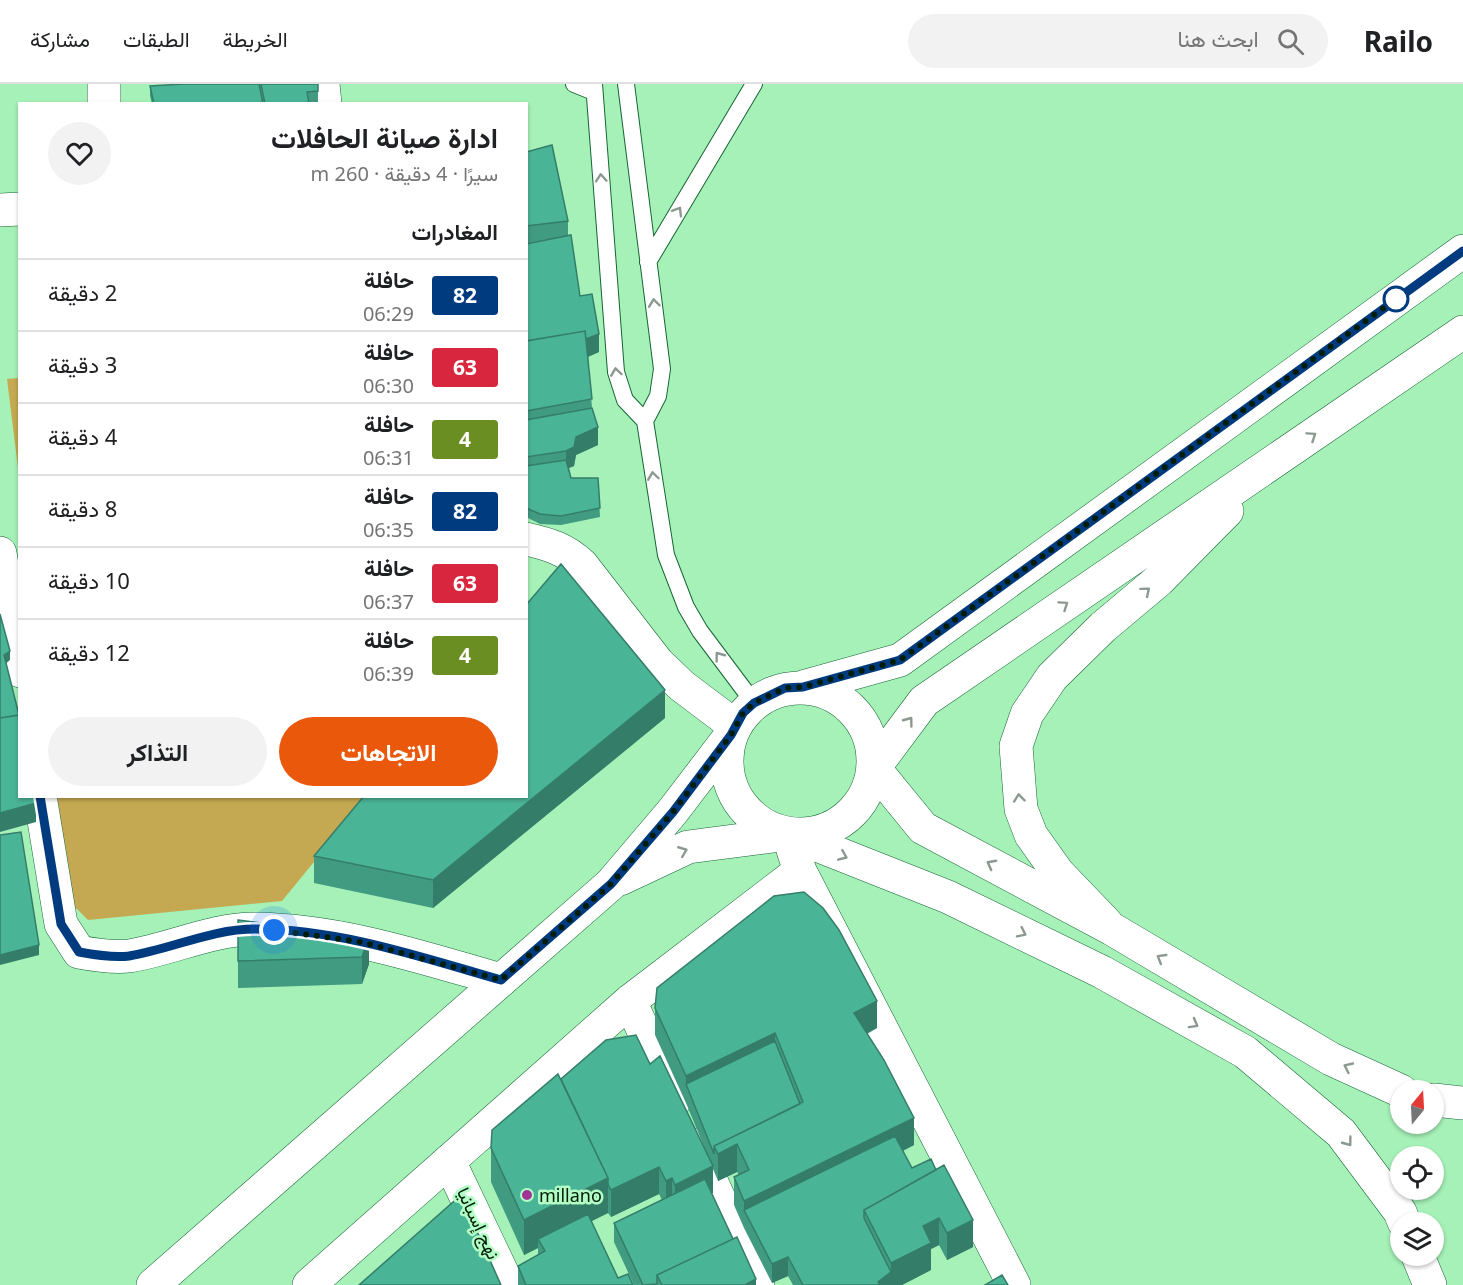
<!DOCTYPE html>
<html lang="ar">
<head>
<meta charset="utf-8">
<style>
	:root { --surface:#fff; --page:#f2f2f2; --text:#202124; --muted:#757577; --line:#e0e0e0; --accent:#ea580c }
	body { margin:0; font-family:"Noto Sans",Vazirmatn,sans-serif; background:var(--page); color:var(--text); direction:rtl; height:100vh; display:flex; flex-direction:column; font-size:22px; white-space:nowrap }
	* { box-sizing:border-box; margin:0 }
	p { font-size:20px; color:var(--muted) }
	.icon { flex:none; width:33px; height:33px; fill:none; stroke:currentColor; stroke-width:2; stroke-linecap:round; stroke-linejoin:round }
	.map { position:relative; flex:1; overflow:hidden; direction:ltr }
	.sheet { position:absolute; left:18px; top:18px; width:510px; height:696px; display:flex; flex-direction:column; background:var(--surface); border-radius:0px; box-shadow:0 2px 4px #0004; direction:rtl }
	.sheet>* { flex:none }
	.badge { padding:0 12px; border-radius:4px; font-size:21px; line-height:39px }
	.needle { width:39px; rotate:18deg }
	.fabs { position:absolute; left:1390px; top:996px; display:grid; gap:12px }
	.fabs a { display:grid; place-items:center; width:54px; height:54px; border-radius:50%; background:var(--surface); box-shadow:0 2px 4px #0004; font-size:30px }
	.you { position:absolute; width:30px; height:30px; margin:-15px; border:4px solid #fff; border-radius:50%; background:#1a73e8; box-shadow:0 0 0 9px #1a73e833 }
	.map>.badge { position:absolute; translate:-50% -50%; box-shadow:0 0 0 3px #fff }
	h2 { padding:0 30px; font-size:22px; line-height:54px }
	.round { display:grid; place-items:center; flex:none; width:63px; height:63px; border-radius:32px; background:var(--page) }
	.headline { display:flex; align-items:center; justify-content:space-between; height:102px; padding:0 30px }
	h1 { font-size:28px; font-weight:700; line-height:45px }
	.action { display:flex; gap:12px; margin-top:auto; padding:12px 30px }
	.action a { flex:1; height:69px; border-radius:36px; background:var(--accent); color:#fff; font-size:24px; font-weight:700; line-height:69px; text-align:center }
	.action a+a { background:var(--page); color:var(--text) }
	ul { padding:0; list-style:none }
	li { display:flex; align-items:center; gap:18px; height:72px; padding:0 30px; border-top:2px solid var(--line) }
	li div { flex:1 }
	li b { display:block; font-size:22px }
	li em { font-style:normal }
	li .badge { min-width:66px; font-weight:700; text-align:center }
	header { display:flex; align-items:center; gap:36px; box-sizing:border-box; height:84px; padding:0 30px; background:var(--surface); border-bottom:2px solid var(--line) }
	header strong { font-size:28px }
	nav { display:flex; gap:33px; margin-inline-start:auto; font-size:21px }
	.search { width:420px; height:54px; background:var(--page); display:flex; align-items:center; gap:15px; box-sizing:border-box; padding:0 21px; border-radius:33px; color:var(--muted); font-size:22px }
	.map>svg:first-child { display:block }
	.park { fill:#c5a952 }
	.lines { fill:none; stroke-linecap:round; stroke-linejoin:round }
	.lane-casing { stroke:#166635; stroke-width:18 }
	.street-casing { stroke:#166635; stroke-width:34 }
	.secondary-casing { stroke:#166635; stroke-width:34 }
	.highway-casing { stroke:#166635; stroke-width:34 }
	.lane { stroke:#fff; stroke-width:16 }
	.street { stroke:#fff; stroke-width:33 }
	.secondary { stroke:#fff; stroke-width:33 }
	.highway { stroke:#fff; stroke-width:33 }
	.wall { fill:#409b81 }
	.shaded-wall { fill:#347e69 }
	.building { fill:#4ab496; stroke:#347e69; stroke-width:1.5 }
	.oneway { stroke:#8c9990 }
	.line-casing { stroke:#fff; stroke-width:14 }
	.line { stroke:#003b80; stroke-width:9 }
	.walk { stroke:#001d09; stroke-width:6; stroke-dasharray:0 10.8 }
	.stop-dot { fill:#fff; stroke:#003b80; stroke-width:3 }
	.poi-dot { fill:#a03596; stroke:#b2fec5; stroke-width:2 }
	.labels { text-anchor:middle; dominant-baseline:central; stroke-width:5; stroke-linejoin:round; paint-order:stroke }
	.poi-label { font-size:18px; fill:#001d09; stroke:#b2fec5; text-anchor:start }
	.street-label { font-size:18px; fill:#001d09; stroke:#b2fec5 }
</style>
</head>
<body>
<header>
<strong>Railo</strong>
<div class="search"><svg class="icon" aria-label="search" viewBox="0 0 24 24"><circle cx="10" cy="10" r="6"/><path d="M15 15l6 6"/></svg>ابحث هنا</div>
<nav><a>الخريطة</a><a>الطبقات</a><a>مشاركة</a></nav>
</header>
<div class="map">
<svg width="1463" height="1201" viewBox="0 0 1463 1201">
	<rect width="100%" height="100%" fill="#a5f1b8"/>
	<path class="park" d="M19,294H20L19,392L7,295Z
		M57,713H367L282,817L88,836L71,819Z"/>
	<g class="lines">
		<g class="lane-casing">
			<path id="lane" d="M574,0L594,8
				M594,0L616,288L625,316L645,337
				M626,0L662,285L658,312L645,337L666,471L686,523L700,547L754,619
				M648,178L754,0"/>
		</g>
		<g class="street-casing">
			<path id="street" d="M104,0V20
				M323,0L325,20
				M0,126L20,125
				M526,455C549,460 565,465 582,481L658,579L682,602L735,642
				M0,469L20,587
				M40,712L61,840L79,868C95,871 113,874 129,872C172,865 211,845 255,845C339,846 421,873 501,896
				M793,766L800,787L1014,1201
				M630,917L675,1016
				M695,1061L758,1201
				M449,1077L508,1201
				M309,1201L630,917L800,787"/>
		</g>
		<g class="secondary-casing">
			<path id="secondary" d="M803,603L900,576L1463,167
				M727 677a73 73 0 1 1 146 0a73 73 0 1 1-146 0Z
				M874,684L924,617L1463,248
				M620,795L688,763L789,750
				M1106,839L1058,789L1031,751L1021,725L1016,662L1027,630L1052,593L1103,543L1159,496L1227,427
				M153,1201L611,800L673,727L731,651"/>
		</g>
		<g class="highway-casing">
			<path id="highway" d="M874,684L923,744L1112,845L1331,975L1401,1007
				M789,750L948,813L1102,888L1245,968L1341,1049L1400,1128L1404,1138
				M1434,1016L1463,1019
				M1418,1172L1430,1201"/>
		</g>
		<use href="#lane" class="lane"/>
		<use href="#street" class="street"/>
		<use href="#secondary" class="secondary"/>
		<use href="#highway" class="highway"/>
	</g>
	<path class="wall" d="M184,0H318V20H152L150,12V2Z
		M526,68L568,137V152L580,212L599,268L588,273L592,324L598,361L576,371L574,382L569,384L571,394H598L600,433L561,441L540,440L526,433Z
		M665,634L433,824L314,799V772Z
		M238,836L369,853V880L362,900L238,904Z
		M655,924L877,944L867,950L914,1061L903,1067L912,1084L973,1163L947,1176L939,1161L931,1165V1186L902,1201H793L788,1192L772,1199L744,1144L734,1121V1093L739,1091L737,1088L718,1097L713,1085V1109H711L756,1201H634L614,1158V1139L662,1116L659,1110L611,1133L608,1129L591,1137L618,1194L633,1201H518V1182L538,1171V1164L524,1171L491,1098V1064L561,995L650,980L705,1065L686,1019L655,951Z"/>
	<path class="shaded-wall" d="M599,250V268L585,274V255Z
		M598,343V361L576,371L574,382L566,385V367L576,353Z
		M10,567V576L4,581V571Z
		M665,606V634L433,824V796Z
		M36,719V738L0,748V729Z
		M369,853V880L362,900V873Z
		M39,861V871L0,881V871Z
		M877,917V944L854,956V929Z
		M775,949V976L686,1000V1019V992Z
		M914,1034V1061L752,1141L744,1126V1117Z
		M737,1060V1088L718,1097V1070Z
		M713,1082V1109L675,1129V1101Z
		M659,1083V1110L611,1133V1106Z
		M608,1094V1129L542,1162L538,1155V1164L524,1171V1136Z
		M672,1094V1121L666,1124V1097Z
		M939,1134V1161L931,1165V1186L902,1201H878V1198L891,1188V1179L923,1142Z
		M973,1136V1163L947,1176V1149Z
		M788,1173V1192L772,1199V1180Z
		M756,1195V1201H745Z"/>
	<path class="building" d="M184,0H259L263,20H154L150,2Z
		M261,0H318V7L307,8L309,20H265Z
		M552,61L568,137L526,142V68Z
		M571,151L580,212L592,210L599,250L586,255L585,247L526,257V160Z
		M585,247L592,315L526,327V257Z
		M592,324L598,343L576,353L574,363L566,367L526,373V336Z
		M566,376L571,394H598L600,424L561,432L540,430L526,424V382Z
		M561,480L665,606L433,796L314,772L364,712H526V521Z
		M0,530L10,567L4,571L19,631L0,634Z
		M20,631V712H35L36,719L0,729V634Z
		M21,748L39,861L0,871V751Z
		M804,808L823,824L839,846L877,917L854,929L884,976L914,1034L744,1117L734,1093L749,1086L737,1060L718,1070L714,1062L803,1018L775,949L686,992L655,924L657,904L774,812Z
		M238,836L369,853L362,873L238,877Z
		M636,951L650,980L660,972L713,1082L675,1101L672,1094L666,1097L659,1083L611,1106L608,1101V1094L561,995L606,956Z
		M775,957L800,1020L714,1062V1070L686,1000Z
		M558,990L608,1094L524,1136L491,1064L492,1046Z
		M895,1052L912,1084L931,1075L936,1086L864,1126V1134L891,1188L878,1198L880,1201H803L788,1173L772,1180L744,1126Z
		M944,1081L973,1136L947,1149L939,1134L923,1142L931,1159L891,1179L864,1126Z
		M705,1095L733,1155L657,1191V1200L643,1201L614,1139Z
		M461,1111L501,1201H359Z
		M588,1130L618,1194L628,1190L633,1201H526L518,1182L545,1167L538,1155Z
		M737,1153L756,1195L745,1201H662L657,1191Z
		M1002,1191L1008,1201H985Z"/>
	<defs><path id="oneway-chevron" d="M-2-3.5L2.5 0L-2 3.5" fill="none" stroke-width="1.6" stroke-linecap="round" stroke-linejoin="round" transform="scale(1.5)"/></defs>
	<g class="oneway">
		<use href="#oneway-chevron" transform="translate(601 94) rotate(-94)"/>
		<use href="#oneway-chevron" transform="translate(678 127) rotate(-59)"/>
		<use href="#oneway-chevron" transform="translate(654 219) rotate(-97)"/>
		<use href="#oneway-chevron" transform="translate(616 288) rotate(-98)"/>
		<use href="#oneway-chevron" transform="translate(1312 352) rotate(-34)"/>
		<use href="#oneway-chevron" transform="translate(653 392) rotate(-98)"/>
		<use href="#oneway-chevron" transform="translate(1146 507) rotate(-40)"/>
		<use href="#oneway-chevron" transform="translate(1064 521) rotate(-34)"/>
		<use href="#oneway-chevron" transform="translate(719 572) rotate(-127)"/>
		<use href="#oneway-chevron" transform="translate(909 637) rotate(-53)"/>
		<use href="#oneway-chevron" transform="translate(1019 714) rotate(-96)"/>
		<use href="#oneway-chevron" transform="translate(683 767) rotate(-22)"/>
		<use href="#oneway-chevron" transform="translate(843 772) rotate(23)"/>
		<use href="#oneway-chevron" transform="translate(991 780) rotate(-152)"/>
		<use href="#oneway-chevron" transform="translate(1022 849) rotate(26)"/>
		<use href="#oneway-chevron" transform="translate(1161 874) rotate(-149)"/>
		<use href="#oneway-chevron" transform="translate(1194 940) rotate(29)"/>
		<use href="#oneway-chevron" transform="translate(1348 983) rotate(-155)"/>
		<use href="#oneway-chevron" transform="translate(1348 1058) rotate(53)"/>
	</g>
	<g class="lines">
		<g class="line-casing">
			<path id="line" d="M40,712L61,840L79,868C95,871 113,874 129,872C172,865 211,845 255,845C339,845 421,873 501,896L611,800L673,728L731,651L743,629L754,619L785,604L803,603L900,576L1463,167"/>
		</g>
		<use href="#line" class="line"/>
		<path class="walk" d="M274,846L362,858L501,896L611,800L673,728L731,651L743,629L754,619L785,604L803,603L900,576L1396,215"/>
	</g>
	<circle class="stop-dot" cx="1396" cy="215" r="12"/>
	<circle class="poi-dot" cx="527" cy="1111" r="6"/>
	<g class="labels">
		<g class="poi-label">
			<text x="539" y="1111">millano</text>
		</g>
		<g class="street-label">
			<text transform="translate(479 1139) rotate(65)">نهج إسبانيا</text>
		</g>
	</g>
</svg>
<div class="fabs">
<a><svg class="needle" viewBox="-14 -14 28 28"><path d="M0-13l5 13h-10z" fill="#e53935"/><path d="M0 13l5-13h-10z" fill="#757577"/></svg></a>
<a><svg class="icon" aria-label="locate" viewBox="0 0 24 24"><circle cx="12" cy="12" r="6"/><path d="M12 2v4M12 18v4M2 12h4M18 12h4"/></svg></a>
<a><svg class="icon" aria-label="layers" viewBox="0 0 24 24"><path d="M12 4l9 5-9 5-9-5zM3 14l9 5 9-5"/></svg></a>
</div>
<div class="you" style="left:274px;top:846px"></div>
<section class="sheet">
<div class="headline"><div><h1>ادارة صيانة الحافلات</h1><p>سيرًا · 4 دقيقة · 260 m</p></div><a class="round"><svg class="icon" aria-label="heart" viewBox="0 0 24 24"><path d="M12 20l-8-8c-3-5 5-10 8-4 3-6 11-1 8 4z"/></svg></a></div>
<h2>المغادرات</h2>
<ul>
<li><span class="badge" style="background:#003b80;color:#fff">82</span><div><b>حافلة</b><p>06:29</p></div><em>2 دقيقة</em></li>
<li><span class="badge" style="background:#d7263d;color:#fff">63</span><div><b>حافلة</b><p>06:30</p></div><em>3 دقيقة</em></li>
<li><span class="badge" style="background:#6b8e23;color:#fff">4</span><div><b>حافلة</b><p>06:31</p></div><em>4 دقيقة</em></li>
<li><span class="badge" style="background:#003b80;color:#fff">82</span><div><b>حافلة</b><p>06:35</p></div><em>8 دقيقة</em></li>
<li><span class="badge" style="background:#d7263d;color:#fff">63</span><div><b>حافلة</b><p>06:37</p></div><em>10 دقيقة</em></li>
<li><span class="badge" style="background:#6b8e23;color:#fff">4</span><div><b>حافلة</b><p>06:39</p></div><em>12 دقيقة</em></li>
</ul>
<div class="action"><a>الاتجاهات</a><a>التذاكر</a></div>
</section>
</div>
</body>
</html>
